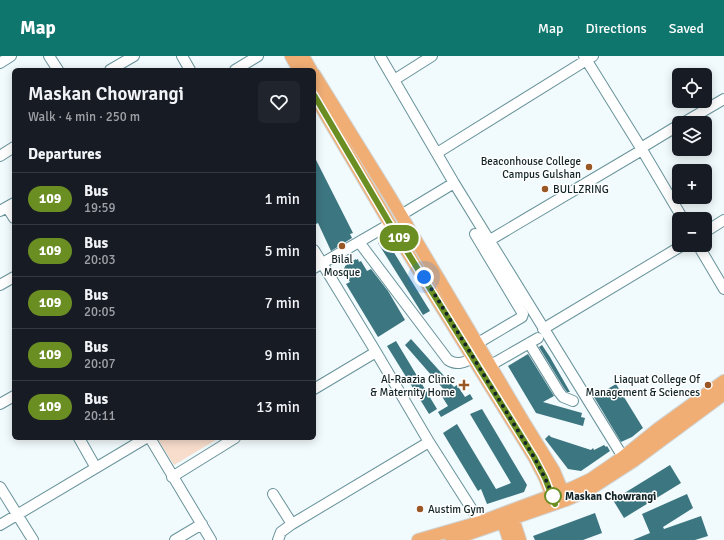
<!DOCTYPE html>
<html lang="en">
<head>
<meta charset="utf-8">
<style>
	:root { --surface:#171b24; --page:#20242c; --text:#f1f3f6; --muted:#9ea1a6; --line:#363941; --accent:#0f766e }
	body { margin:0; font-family:Signika,sans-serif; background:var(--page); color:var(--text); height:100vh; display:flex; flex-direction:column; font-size:15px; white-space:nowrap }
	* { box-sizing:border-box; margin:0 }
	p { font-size:13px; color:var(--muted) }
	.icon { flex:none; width:22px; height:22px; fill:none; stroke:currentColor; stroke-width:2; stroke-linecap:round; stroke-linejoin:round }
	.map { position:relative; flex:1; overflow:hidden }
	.sheet { position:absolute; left:12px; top:12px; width:304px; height:372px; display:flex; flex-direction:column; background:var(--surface); border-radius:6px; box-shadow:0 2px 10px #0003 }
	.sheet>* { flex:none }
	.badge { padding:0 8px; border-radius:13px; font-size:14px; line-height:26px }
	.buttons { position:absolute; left:672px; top:12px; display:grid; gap:8px }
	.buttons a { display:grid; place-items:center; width:40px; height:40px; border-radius:6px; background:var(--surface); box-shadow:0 2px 10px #0003; font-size:20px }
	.you { position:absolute; width:20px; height:20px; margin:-10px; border:3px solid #fff; border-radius:50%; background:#1a73e8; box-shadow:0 0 0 6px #1a73e833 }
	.map>.badge { position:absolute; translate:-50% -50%; box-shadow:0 0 0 2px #fff }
	h2 { padding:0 16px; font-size:15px; line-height:36px }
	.round { display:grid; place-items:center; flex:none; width:42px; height:42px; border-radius:6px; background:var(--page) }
	.headline { display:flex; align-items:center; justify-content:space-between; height:68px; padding:0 16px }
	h1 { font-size:19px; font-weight:600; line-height:30px }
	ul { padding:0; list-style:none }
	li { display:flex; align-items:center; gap:12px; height:52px; padding:0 16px; border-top:1px solid var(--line) }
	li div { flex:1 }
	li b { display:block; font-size:15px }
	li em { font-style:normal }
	li .badge { min-width:44px; font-weight:700; text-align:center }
	header { display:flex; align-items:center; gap:24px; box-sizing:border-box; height:56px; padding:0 20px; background:var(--accent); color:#fff }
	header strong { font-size:19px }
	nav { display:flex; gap:22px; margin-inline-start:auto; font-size:14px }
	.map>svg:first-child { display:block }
	.green { fill:#f8ddcc }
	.building { fill:#3c7681 }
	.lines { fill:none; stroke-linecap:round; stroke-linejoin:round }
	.minor-casing { stroke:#68939b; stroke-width:12 }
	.major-casing { stroke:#d0d3d4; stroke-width:14 }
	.minor { stroke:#fff; stroke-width:10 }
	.major { stroke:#f0ae74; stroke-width:12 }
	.line-casing { stroke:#fff; stroke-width:9 }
	.line { stroke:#6b8e23; stroke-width:6 }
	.walk { stroke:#122427; stroke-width:4; stroke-dasharray:0 7.2 }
	.poi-dot { fill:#9a5726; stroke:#fff; stroke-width:1.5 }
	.stop-dot { fill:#fff; stroke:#6b8e23; stroke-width:2 }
	.labels { text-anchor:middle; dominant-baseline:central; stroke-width:3; stroke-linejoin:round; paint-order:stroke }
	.poi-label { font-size:11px; fill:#122427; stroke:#fff; text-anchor:end }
	.stop-label { font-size:11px; font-weight:bold; fill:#122427; stroke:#fff; text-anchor:start }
</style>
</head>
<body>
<header>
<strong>Map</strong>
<nav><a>Map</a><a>Directions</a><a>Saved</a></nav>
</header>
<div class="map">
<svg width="724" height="484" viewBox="0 0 724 484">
	<rect width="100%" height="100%" fill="#f1fafc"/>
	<path class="green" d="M157,382H219L174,409Z"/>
	<path class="building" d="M314,100L353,177L350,178L352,182L331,195L318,167L316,168L314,164Z
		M385,182L430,255L423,259L378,187Z
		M356,203V204L358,203L359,206L361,205L367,215L371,213L388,235L405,264L378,281L346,228L350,226L344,215L345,214L344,212L345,211V210Z
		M411,283L454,331L457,329L465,341L470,338L473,343L441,361L438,356L448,350L441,339L446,336L405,289Z
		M396,285L437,353L429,358L387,290Z
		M542,289L550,301L570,336H567L564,332L539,291Z
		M528,298L554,340L543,346L582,357L581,361L585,362L583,370L536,357L508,310Z
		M616,328L643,372L632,381L621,386L594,341Z
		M482,353L527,429L524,436L487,448L481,433L478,435L443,377L457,368L496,433L511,427L470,358Z
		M549,379L551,381L591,394L593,392L594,394L604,389L606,391L607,390L610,395L581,415L568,413L545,383Z
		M670,409L681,427L624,462L613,444Z
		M687,438L693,452L663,471L664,473L701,460L708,480L695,484H633L650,477L642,458Z
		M595,457L602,477L583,484H535L533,480Z"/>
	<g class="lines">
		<g class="minor-casing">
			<path id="minor" d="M49,0L58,14
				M182,0L190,14
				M380,0L454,127L623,401
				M584,0L641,92L683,163
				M0,7L11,0
				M110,14L134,0
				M235,14L258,0
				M394,24L432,0
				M683,67L724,43
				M641,92L679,69
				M437,97L593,0
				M0,100L14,91
				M7,151L14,162
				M0,155L14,147
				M401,159L454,127
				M705,176L724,164
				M475,178L523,258L522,261L478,287
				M490,184L642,94
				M359,186L448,304C458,310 464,306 474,302
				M698,189L724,233
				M314,194L376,296L429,386L480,466
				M314,212L390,168
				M0,229L14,221
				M543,273L683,189
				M529,287L559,336L563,341L573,345
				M491,309L538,282
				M314,333L376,296
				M0,348L14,340
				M79,382L96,412
				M150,382L211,484
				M172,421L235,382
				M0,431L33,484
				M273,438L292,468
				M0,469L146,382
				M175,484L202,468
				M278,484L281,476L292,468L429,386"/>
		</g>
		<g class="major-casing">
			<path id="major" d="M291,0L299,14
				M303,0L311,14
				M314,18L389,139L525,368L554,415L566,444
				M314,39L390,168L534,401L545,422L555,448
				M513,463L520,484
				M503,466L509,484
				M418,484L480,466L574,431L591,423L623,401L659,372L724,325
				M451,484L566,444L587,435L635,404L724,338"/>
		</g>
		<use href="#minor" class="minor"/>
		<use href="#major" class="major"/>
	</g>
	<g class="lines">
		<g class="line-casing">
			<path id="line" d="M314,39L390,168L534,401L545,422L555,448"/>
		</g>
		<use href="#line" class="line"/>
		<path class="walk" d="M424,221L534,401L545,422L553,440"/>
	</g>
	<g class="poi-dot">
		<circle cx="589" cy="111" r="4"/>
		<circle cx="545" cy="133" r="4"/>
		<circle cx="342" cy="190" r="4"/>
		<path d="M462 323h4v4h4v4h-4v4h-4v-4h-4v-4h4z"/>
		<circle cx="708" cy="329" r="4"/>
		<circle cx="420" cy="453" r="4"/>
	</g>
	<circle class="stop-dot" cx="553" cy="440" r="8"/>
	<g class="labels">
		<g class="poi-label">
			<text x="581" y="105">Beaconhouse College<tspan x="581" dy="13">Campus Gulshan</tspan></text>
			<text x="553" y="133" text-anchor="start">BULLZRING</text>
			<text x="342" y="203" text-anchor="middle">Bilal<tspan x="342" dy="13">Mosque</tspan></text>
			<text x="455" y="323">Al-Raazia Clinic<tspan x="455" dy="13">&amp; Maternity Home</tspan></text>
			<text x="700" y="323">Liaquat College Of<tspan x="700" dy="13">Management &amp; Sciences</tspan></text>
			<text x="428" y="453" text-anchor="start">Austim Gym</text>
		</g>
		<g class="stop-label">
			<text x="565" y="440">Maskan Chowrangi</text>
		</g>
	</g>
</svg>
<div class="buttons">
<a><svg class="icon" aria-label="locate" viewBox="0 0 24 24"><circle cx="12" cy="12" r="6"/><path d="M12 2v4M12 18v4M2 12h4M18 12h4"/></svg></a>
<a><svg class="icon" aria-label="layers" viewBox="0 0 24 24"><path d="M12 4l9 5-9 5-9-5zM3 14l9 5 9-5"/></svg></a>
<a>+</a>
<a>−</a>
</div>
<div class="you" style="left:424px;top:221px"></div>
<b class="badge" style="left:399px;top:182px;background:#6b8e23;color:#fff">109</b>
<section class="sheet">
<div class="headline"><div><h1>Maskan Chowrangi</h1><p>Walk · 4 min · 250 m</p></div><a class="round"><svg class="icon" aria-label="heart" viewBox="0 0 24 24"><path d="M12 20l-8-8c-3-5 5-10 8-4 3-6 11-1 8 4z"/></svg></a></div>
<h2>Departures</h2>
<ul>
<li><span class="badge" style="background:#6b8e23;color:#fff">109</span><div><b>Bus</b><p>19:59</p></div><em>1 min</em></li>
<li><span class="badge" style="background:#6b8e23;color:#fff">109</span><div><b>Bus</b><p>20:03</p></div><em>5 min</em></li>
<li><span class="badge" style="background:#6b8e23;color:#fff">109</span><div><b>Bus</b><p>20:05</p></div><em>7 min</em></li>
<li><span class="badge" style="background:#6b8e23;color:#fff">109</span><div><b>Bus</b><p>20:07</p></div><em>9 min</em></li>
<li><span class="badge" style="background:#6b8e23;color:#fff">109</span><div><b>Bus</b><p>20:11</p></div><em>13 min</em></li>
</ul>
</section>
</div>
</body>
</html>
